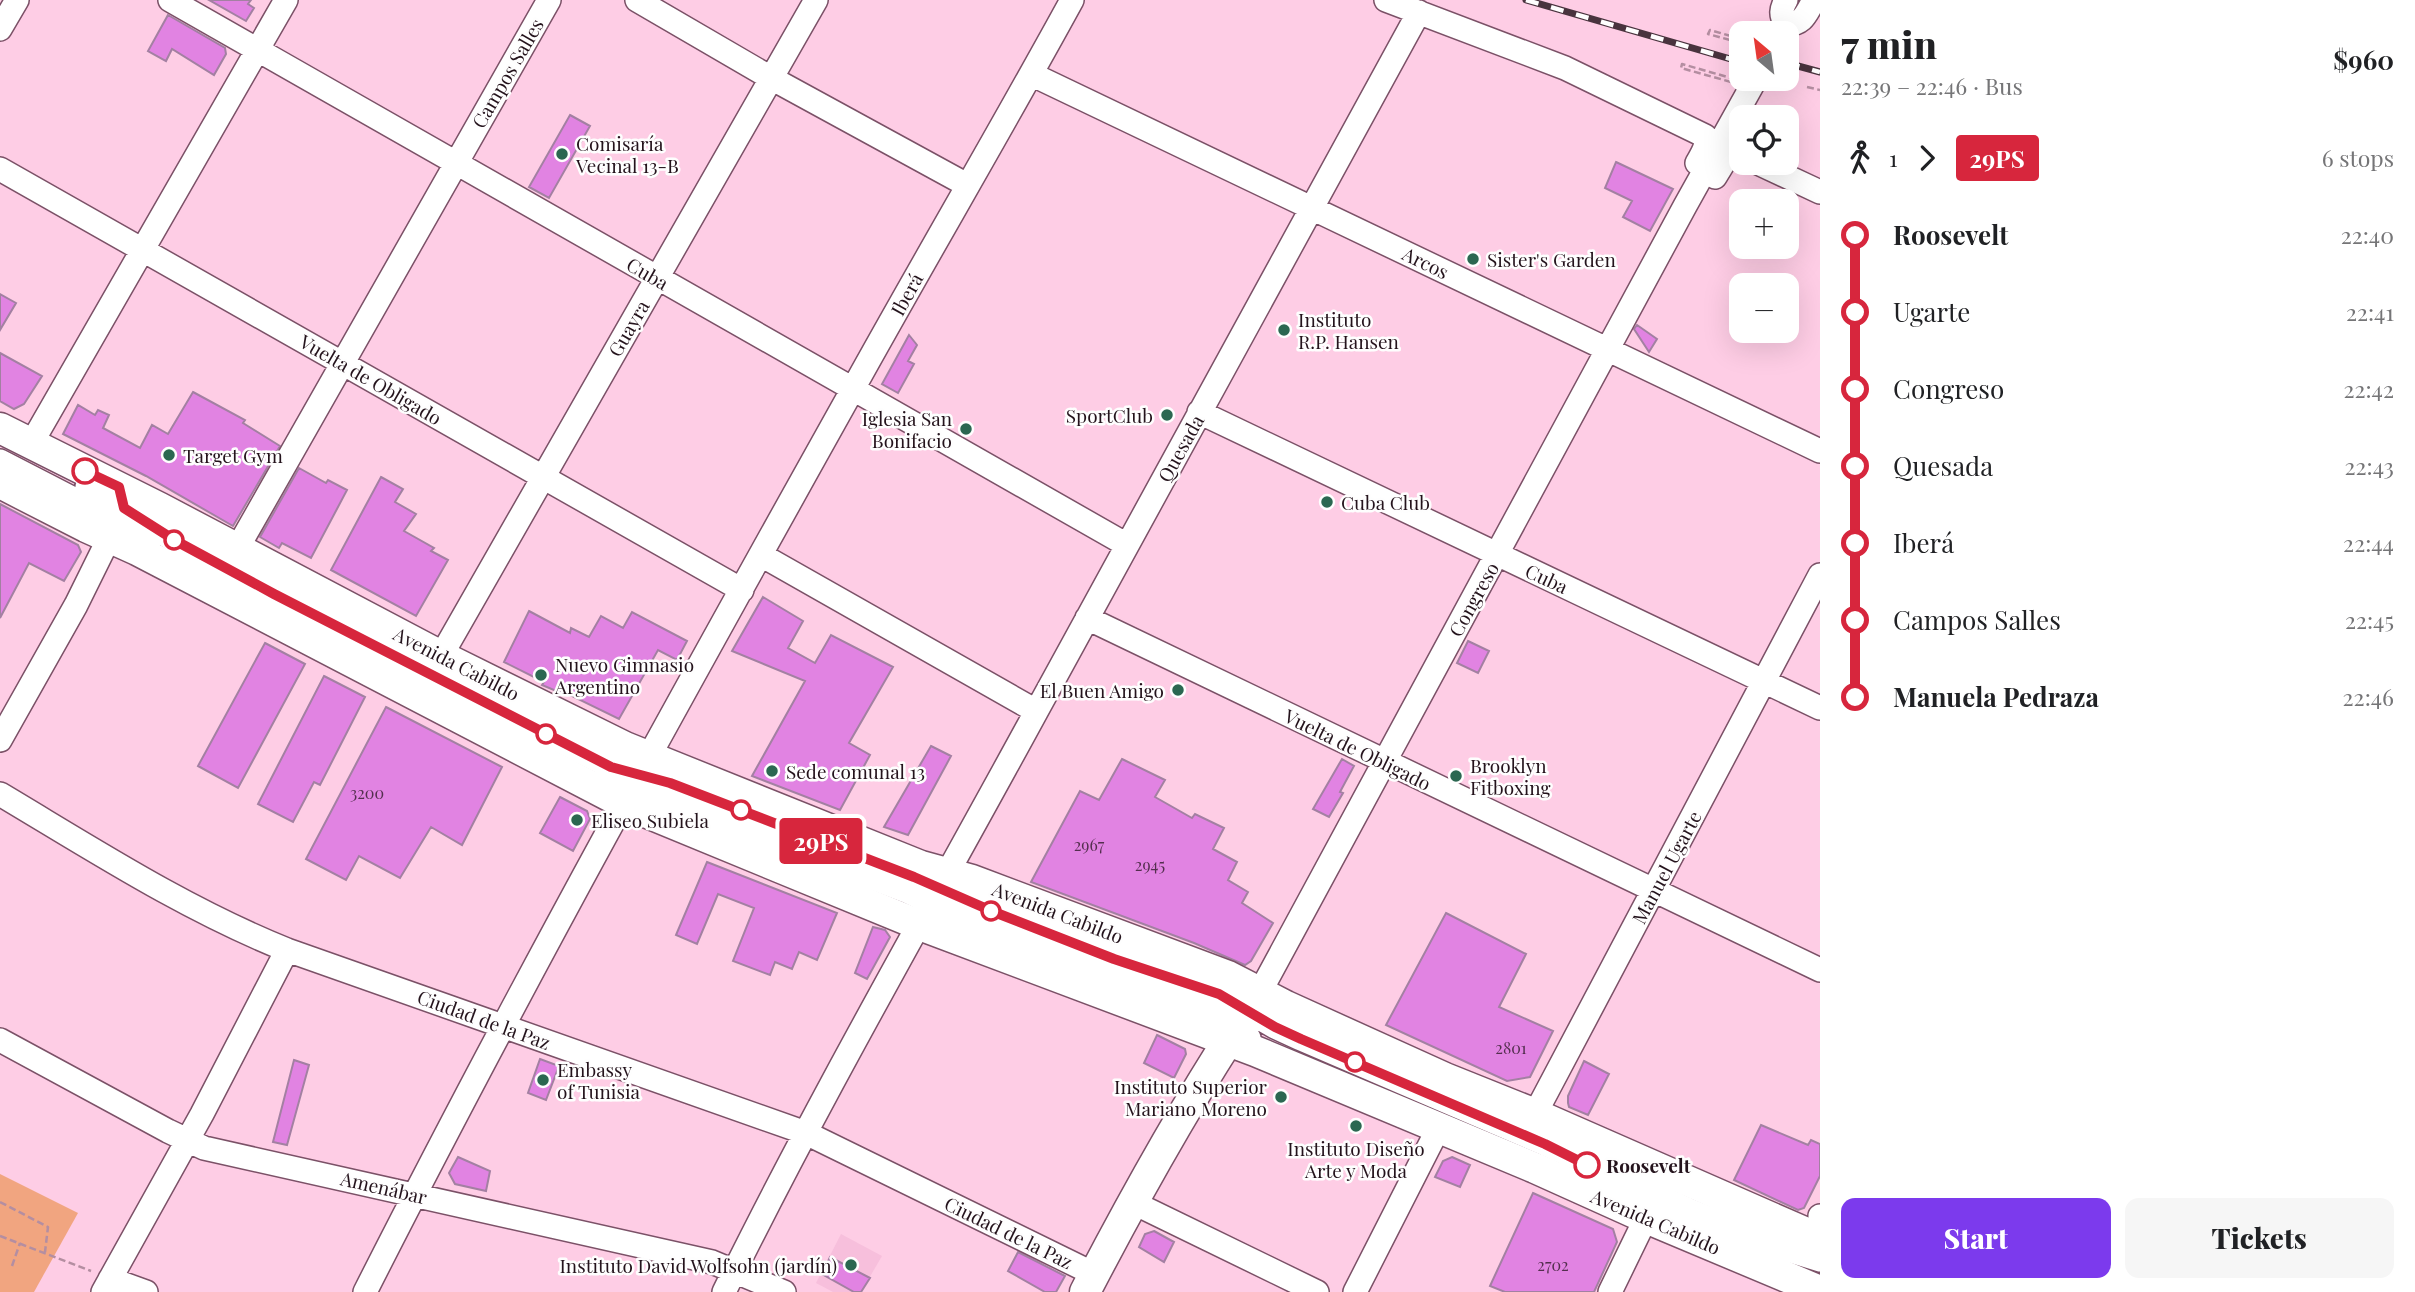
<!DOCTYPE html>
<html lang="en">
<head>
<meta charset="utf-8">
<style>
	:root { --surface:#fff; --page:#f6f6f6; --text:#202124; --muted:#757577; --accent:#7c3aed }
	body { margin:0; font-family:"Playfair Display",serif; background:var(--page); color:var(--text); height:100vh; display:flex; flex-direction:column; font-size:26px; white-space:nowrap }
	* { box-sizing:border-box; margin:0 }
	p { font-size:23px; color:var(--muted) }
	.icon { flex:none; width:38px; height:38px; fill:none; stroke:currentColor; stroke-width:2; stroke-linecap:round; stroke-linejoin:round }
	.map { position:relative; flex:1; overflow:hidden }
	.details { display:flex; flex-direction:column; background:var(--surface); width:595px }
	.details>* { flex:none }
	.badge { padding:0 14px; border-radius:5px; font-size:24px; line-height:46px }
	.needle { width:46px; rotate:331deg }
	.fabs { position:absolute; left:1729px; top:21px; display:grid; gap:14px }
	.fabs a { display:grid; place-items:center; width:70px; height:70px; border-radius:14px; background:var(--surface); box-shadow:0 7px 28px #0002; font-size:35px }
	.map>.badge { position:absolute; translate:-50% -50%; box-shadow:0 0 0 4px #fff }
	.legs { display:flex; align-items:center; gap:10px; height:77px; padding:0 21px; font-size:23px }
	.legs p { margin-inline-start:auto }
	.overview { display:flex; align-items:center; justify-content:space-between; height:119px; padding:0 21px }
	h1 { font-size:38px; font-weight:800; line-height:52px }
	.action { display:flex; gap:14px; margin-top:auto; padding:14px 21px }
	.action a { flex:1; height:80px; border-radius:14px; background:var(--accent); color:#fff; font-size:28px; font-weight:800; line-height:80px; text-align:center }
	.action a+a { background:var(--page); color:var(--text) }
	ul { padding:0 21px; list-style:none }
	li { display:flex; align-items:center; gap:24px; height:77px; font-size:26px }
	li i { display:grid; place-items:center; width:10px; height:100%; margin:0 9px; background:currentColor }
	li i::after { content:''; width:18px; height:18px; margin:-9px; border:5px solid; border-radius:50%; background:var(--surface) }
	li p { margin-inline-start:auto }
	li:first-child i { background:linear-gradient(#0000 50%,currentColor 0) }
	li:last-child i { background:linear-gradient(currentColor 50%,#0000 0) }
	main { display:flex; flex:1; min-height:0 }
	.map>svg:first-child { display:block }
	.built { fill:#f7bfdc }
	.green { fill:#f1a580 }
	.building { fill:#e183e2; stroke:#a380a2; stroke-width:2 }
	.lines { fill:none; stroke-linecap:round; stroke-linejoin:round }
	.minor-tunnel { stroke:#d2a8bd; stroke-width:23; stroke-dasharray:23 11; stroke-linecap:butt }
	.minor-casing { stroke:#7b5167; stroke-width:26 }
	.major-casing { stroke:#7b5167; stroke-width:33 }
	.path { stroke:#b48ea1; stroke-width:2.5; stroke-dasharray:7 3.5; stroke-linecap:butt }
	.minor { stroke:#fff; stroke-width:23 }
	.major { stroke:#fff; stroke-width:30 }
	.rail-casing { stroke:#49333e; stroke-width:7 }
	.rail { stroke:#fefefe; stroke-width:4.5; stroke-dasharray:13; stroke-linecap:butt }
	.line-1-casing { stroke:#fff; stroke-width:16 }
	.line-1 { stroke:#d7263d; stroke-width:10 }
	.poi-dot { fill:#2b6751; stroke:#fefefe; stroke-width:2.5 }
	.stop-1-dot { fill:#fff; stroke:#d7263d; stroke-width:3.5 }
	.labels { text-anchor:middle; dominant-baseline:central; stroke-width:5; stroke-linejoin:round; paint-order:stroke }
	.number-label { font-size:16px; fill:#532f4e }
	.street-label { font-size:19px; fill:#24131c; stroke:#fefefe }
	.poi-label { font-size:19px; fill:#24131c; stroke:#fefefe; text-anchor:start }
	.stop-label { font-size:19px; font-weight:bold; fill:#24131c; stroke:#fefefe; text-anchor:start }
</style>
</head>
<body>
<main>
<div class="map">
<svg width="1820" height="1292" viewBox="0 0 1820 1292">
	<rect width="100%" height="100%" fill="#fecde5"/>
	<path class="built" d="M841,1234L882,1256L861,1292H833L816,1283Z"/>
	<path class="green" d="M0,1174L78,1213L34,1292H0Z"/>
	<path class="building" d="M209,0H251L248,4L254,8L246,21Z
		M168,15L225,48L226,54L214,75L172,49L166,61L148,51Z
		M570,115L590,126L549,198L529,187Z
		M1616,162L1673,189L1650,231L1623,217L1632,201L1605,188Z
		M0,294L16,303L0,330Z
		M1637,325L1657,339L1649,352L1634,329Z
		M909,335L917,345L908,361L914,364L898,393L882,384Z
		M0,353L42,376L24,404L14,409L0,401Z
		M193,392L245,420L243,423L280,446L233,526L146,476L63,434L78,405L95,415L98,410L109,415L103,428L140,448L152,425L168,434Z
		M299,468L326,483L328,480L347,490L311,558L282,543L279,548L260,537Z
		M381,477L403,489L395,502L416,514L404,531L434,548L431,551L448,560L416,616L331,570Z
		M0,504L78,545L81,552L64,581L29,563L0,618Z
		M763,597L803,621L788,648L815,663L831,635L893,667L849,743L870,755L840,810L752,776L805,681L732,651Z
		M529,611L570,633L571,628L589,637L601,616L623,628L632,612L687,641L677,660L658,650L619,719L562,691L561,693L542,685L544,682L504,662Z
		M1468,641L1489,651L1478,673L1457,663Z
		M265,643L305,664L238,788L198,766Z
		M324,676L365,697L320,785L314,782L293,822L258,804Z
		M386,707L502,767L462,845L431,827L400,878L359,856L346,880L306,859Z
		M931,746L951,756L908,835L884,827Z
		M1122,759L1165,780L1155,797L1192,818L1195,814L1224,828L1213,849L1237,862L1228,880L1248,892L1242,903L1273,923L1251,961L1245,965L1194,943L1031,882L1080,791L1099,800Z
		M1342,759L1354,766L1340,792L1343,793L1329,817L1313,809Z
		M560,797L587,811L590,819L573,851L540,833Z
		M707,862L837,913L817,960L799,952L792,969L775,962L770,975L733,961L754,908L718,894L697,944L676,935Z
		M1446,913L1526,954L1499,1007L1553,1031L1530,1077L1507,1081L1386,1025Z
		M873,927L885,930L890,937L867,979L855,973Z
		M1157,1035L1185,1049L1186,1054L1174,1078L1144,1063Z
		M540,1059L559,1066L546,1100L528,1093Z
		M294,1060L309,1065L287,1145L273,1142Z
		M1584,1061L1609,1074L1588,1115L1569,1107L1568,1103V1096Z
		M1761,1125L1808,1145L1811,1140L1820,1144V1176L1804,1208L1798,1210L1734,1180Z
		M458,1157L490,1171L486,1191L455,1184L449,1173Z
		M1452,1157L1470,1165L1460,1187L1435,1177L1443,1161Z
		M1533,1193L1613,1229L1617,1242L1594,1292H1505L1490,1286Z
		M1154,1231L1174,1242L1164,1262L1139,1247L1145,1234Z
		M1018,1252L1065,1276L1056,1292H1045L1008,1271Z
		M830,1257L870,1278L861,1292H854L822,1274Z"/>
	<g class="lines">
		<path class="minor-tunnel" d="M1782,33L1799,2"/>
		<g class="minor-casing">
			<path id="minor" d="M170,0L1127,545
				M637,0L771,78L967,185
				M1386,0L1565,68L1705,136C1708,146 1702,154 1697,163
				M1786,0C1781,9 1780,15 1786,24C1803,25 1806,14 1814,0
				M0,29L17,0
				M1031,74L1820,451
				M1758,163L1820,192
				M0,169L742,590
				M1715,177L1726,159L1738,153L1741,155
				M1199,412L1820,708
				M31,444L286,0
				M0,461L95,510L147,542
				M87,487L175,541L274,594L610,767L670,783L784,826
				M237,549L549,0
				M761,555L1036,711
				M1087,618L1820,970
				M441,656L816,0
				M0,740L76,605L116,524
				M603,779L735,825L906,891L954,914L1053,953L1171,996L1196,1006L1249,1038
				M0,794C94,850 185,909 287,950L806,1133L1094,1274
				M904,873L994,913L1114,959L1218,994L1275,1027L1301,1039L1545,1144L1687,1209L1781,1248L1820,1260
				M1260,992L1685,206L1754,82
				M0,1040L168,1131L204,1148L712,1262L784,1292
				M1531,1127L1535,1114L1820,575
				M1134,1203L1317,1292
				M1820,1216V1222
				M110,1279L146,1292
				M103,1292L202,1114L287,950
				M365,1292C520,986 687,686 854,387C926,257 1001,130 1072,0
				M724,1292C821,1095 931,905 1036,712C1163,478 1290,244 1419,12
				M1355,1292L1439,1127
				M1610,1292L1646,1218"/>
		</g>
		<g class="major-casing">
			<path id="major" d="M0,428L160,508L441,656L625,747L921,866L972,880L1228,976L1286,1006L1445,1078L1535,1114L1820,1239
				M0,483L86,527L137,550L623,803L917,924L1255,1051L1535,1168L1646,1218L1820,1291
				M1085,1292C1138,1190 1195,1088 1260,992"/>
		</g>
		<path class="path" d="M1741,39L1710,30L1708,34L1741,43
			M1731,82L1681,68L1682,64L1731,78
			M1807,87L1820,90
			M0,1202L48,1227L45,1252
			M0,1236L91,1271
			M12,1266L20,1243"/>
		<use href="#minor" class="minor"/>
		<use href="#major" class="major"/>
		<g class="rail-casing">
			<path id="rail" d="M1526,0L1741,62
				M1787,63L1820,72"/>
		</g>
		<use href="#rail" class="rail"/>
	</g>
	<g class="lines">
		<g class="line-1-casing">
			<path id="line-1" d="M85,471L119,487L124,508L176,541L274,594L611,767L670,783L914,877L994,912L1114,959L1219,994L1275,1027L1301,1039L1545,1144L1587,1165"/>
		</g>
		<use href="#line-1" class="line-1"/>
	</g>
	<g class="poi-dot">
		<circle cx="562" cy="154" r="7"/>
		<circle cx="1473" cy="259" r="7"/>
		<circle cx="1284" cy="330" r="7"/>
		<circle cx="1167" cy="415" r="7"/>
		<circle cx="966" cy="429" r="7"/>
		<circle cx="169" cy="455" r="7"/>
		<circle cx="1327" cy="502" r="7"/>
		<circle cx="541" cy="675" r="7"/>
		<circle cx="1178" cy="690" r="7"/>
		<circle cx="772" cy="771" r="7"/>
		<circle cx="1456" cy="776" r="7"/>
		<circle cx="577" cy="820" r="7"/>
		<circle cx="543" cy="1080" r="7"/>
		<circle cx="1281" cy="1097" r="7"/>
		<circle cx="1356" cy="1126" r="7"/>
		<circle cx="851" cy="1265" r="7"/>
	</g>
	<g class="stop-1-dot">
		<circle cx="85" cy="471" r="12"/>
		<circle cx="174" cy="540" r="9"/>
		<circle cx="546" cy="734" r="9"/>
		<circle cx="741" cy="810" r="9"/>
		<circle cx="991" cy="911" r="9"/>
		<circle cx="1355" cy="1062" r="9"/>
		<circle cx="1587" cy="1165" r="12"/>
	</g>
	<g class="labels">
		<g class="number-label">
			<text x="367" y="792">3200</text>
			<text x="1089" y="844">2967</text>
			<text x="1150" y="864">2945</text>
			<text x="1511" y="1047">2801</text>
			<text x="1553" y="1264">2702</text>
		</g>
		<g class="street-label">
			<text transform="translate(507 73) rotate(-60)">Campos Salles</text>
			<text transform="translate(1426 262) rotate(26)">Arcos</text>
			<text transform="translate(648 273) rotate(30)">Cuba</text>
			<text transform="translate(906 294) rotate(-61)">Iberá</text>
			<text transform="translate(628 328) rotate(-60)">Guayra</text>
			<text transform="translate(371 379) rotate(30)">Vuelta de Obligado</text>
			<text transform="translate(1180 448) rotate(-61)">Quesada</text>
			<text transform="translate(1547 578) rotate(25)">Cuba</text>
			<text transform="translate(1473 599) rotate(-61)">Congreso</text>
			<text transform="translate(457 663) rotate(27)">Avenida Cabildo</text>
			<text transform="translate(1358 749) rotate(26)">Vuelta de Obligado</text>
			<text transform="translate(1666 867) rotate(-62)">Manuel Ugarte</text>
			<text transform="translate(1058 912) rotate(21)">Avenida Cabildo</text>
			<text transform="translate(484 1019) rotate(20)">Ciudad de la Paz</text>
			<text transform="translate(384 1187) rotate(13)">Amenábar</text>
			<text transform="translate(1656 1221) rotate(23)">Avenida Cabildo</text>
			<text transform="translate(1009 1232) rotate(26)">Ciudad de la Paz</text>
		</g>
		<g class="poi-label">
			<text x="576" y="143">Comisaría<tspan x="576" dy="22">Vecinal 13-B</tspan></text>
			<text x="1487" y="259">Sister's Garden</text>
			<text x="1298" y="319">Instituto<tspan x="1298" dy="22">R.P. Hansen</tspan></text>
			<text x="1153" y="415" text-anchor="end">SportClub</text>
			<text x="952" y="418" text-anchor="end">Iglesia San<tspan x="952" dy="22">Bonifacio</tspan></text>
			<text x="183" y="455">Target Gym</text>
			<text x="1341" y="502">Cuba Club</text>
			<text x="555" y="664">Nuevo Gimnasio<tspan x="555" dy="22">Argentino</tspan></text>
			<text x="1164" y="690" text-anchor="end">El Buen Amigo</text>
			<text x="1470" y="765">Brooklyn<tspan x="1470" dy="22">Fitboxing</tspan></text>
			<text x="786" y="771">Sede comunal 13</text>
			<text x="591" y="820">Eliseo Subiela</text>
			<text x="557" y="1069">Embassy<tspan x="557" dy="22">of Tunisia</tspan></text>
			<text x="1267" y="1086" text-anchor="end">Instituto Superior<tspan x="1267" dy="22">Mariano Moreno</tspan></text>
			<text x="1356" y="1148" text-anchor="middle">Instituto Diseño<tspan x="1356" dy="22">Arte y Moda</tspan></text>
			<text x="837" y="1265" text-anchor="end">Instituto David Wolfsohn (jardín)</text>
		</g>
		<g class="stop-label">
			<text x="1606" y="1165">Roosevelt</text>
		</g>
	</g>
</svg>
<div class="fabs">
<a><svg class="needle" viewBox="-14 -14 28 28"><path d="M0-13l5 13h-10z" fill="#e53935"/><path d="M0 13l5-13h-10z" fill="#757577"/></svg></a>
<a><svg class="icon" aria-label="locate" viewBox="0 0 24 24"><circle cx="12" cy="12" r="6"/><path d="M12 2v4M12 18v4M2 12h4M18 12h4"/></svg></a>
<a>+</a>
<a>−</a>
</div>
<b class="badge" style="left:821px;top:841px;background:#d7263d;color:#fff">29PS</b>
</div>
<section class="details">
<div class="overview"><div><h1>7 min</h1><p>22:39 – 22:46 · Bus</p></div><b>$960</b></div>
<div class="legs"><svg class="icon" aria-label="walk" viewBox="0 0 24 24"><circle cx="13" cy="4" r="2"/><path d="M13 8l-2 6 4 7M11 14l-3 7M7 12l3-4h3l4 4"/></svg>1<svg class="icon" aria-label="forward" viewBox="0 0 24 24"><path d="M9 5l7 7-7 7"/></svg><b class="badge" style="background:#d7263d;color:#fff">29PS</b><p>6 stops</p></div>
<ul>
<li><i style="color:#d7263d"></i><b>Roosevelt</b><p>22:40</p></li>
<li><i style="color:#d7263d"></i><span>Ugarte</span><p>22:41</p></li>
<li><i style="color:#d7263d"></i><span>Congreso</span><p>22:42</p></li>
<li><i style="color:#d7263d"></i><span>Quesada</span><p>22:43</p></li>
<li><i style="color:#d7263d"></i><span>Iberá</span><p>22:44</p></li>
<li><i style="color:#d7263d"></i><span>Campos Salles</span><p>22:45</p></li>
<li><i style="color:#d7263d"></i><b>Manuela Pedraza</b><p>22:46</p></li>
</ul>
<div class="action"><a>Start</a><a>Tickets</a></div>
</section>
</main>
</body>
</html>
